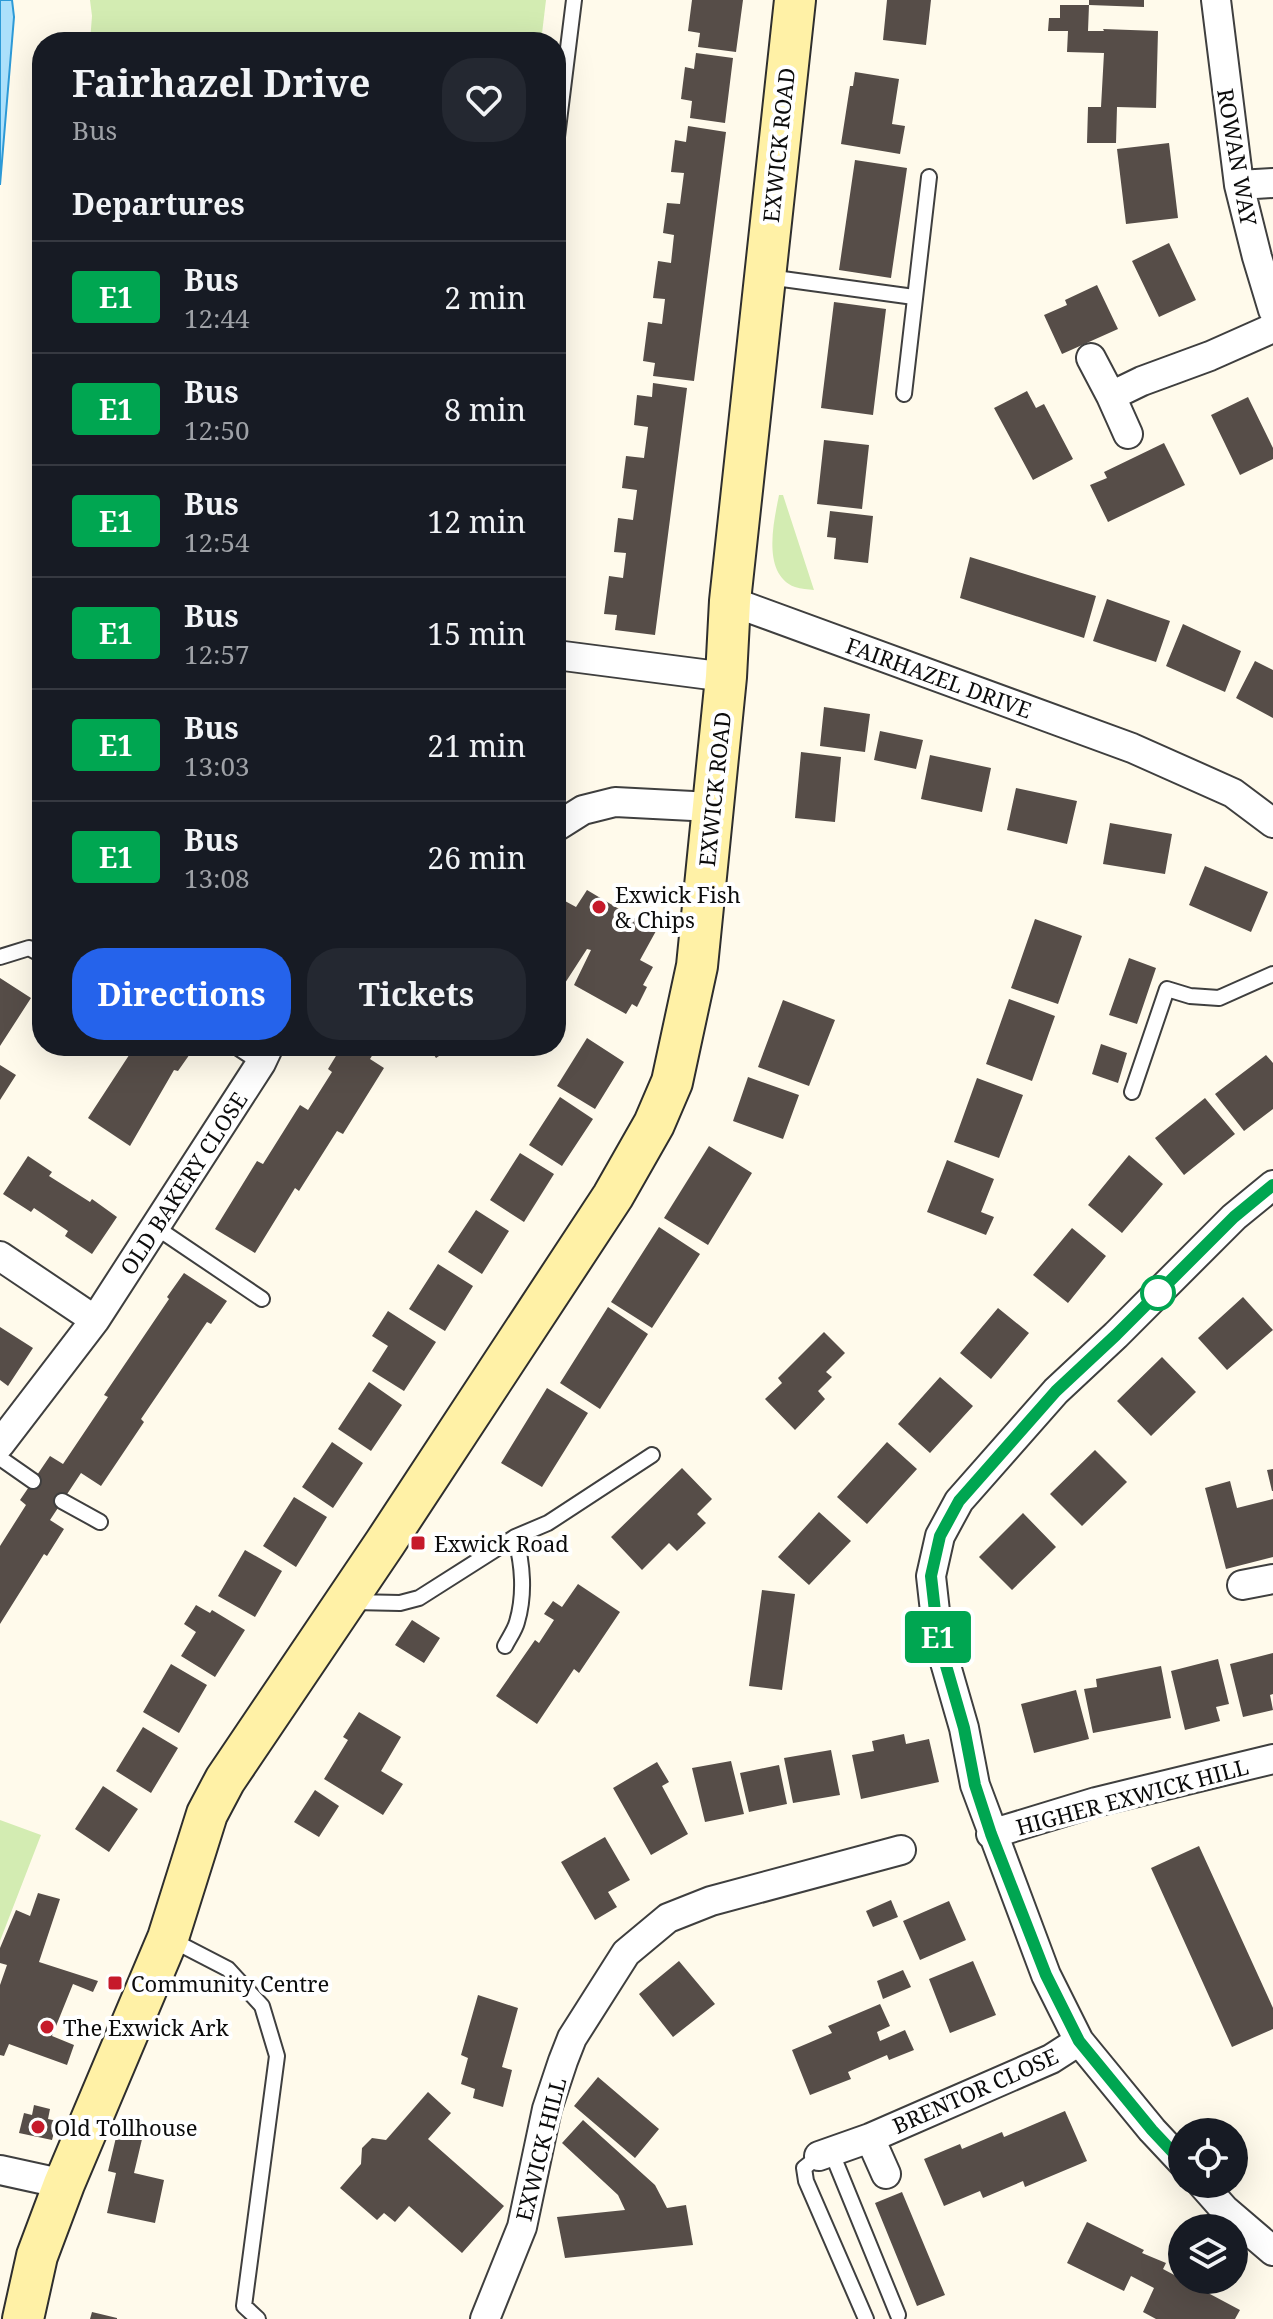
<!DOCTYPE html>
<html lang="en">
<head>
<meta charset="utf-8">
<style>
	:root { --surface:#171b24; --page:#242831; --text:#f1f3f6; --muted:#9ea1a6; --line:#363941; --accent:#2563eb }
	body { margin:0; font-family:"Noto Serif",serif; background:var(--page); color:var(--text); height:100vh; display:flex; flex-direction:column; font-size:30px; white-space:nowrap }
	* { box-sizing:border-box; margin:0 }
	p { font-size:26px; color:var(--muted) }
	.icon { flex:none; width:44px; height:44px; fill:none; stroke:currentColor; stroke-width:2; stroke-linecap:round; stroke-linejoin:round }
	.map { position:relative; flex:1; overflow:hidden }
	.sheet { position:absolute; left:32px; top:32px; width:534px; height:1024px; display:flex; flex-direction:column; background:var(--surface); border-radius:32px; box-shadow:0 8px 32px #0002 }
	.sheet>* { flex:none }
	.badge { padding:0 16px; border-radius:6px; font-size:28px; line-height:52px }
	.tools { position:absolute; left:1168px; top:2118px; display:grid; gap:16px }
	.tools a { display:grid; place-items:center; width:80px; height:80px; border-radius:50%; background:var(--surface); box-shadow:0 8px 32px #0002; font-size:40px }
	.map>.badge { position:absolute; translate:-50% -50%; box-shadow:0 0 0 4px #fff }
	h2 { padding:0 40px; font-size:30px; line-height:72px }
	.round { display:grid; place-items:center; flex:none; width:84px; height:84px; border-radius:32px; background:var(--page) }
	.overview { display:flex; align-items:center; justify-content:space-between; height:136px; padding:0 40px }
	h1 { font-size:38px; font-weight:700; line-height:60px }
	.cta { display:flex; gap:16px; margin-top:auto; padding:16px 40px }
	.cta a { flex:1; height:92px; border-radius:32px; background:var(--accent); color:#fff; font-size:32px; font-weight:700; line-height:92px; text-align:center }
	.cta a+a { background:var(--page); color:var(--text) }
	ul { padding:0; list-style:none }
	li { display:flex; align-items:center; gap:24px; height:112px; padding:0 40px; border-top:2px solid var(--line) }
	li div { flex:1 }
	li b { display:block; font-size:30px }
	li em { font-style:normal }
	li .badge { min-width:88px; font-weight:700; text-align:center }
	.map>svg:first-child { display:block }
	.green { fill:#d3ecb2 }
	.water { fill:#ace0fb; stroke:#2d9ad7; stroke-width:2 }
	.building { fill:#564d48 }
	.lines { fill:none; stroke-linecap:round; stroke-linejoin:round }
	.lane-casing { stroke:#3f3f3f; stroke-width:18 }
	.street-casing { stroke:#3f3f3f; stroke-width:32 }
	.secondary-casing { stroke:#2e2e2e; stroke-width:44 }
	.lane { stroke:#fff; stroke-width:14 }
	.street { stroke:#fff; stroke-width:28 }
	.secondary { stroke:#fff1a6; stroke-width:40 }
	.line-casing { stroke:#fff; stroke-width:18 }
	.line { stroke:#00a651; stroke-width:12 }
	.poi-dot { fill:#c61a2a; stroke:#fff; stroke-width:3 }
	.stop-dot { fill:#fff; stroke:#00a651; stroke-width:4 }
	.labels { text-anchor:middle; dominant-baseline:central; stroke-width:8; stroke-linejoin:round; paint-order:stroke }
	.street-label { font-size:22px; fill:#0c0c0c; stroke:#fff }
	.poi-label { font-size:22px; fill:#0c0c0c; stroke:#fff; text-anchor:start }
</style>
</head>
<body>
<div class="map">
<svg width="1273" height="2319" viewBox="0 0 1273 2319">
	<rect width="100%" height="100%" fill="#fffaeb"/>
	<path class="green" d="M90,0H546L541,42H90L92,16Z
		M779,495H783L814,590C808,589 801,589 795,587C761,574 774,521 779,495Z
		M0,1820L41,1835L0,1941Z"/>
	<path class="water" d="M0,0H12L14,17L0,185Z"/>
	<path class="building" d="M692,0H743L736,52L698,47L700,33L688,31Z
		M887,0H931L926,45L883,40Z
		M1089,0H1144V7L1089,5Z
		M1060,5H1089L1088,31H1104L1103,29L1158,31L1156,108L1117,107L1116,143H1087L1088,107H1101L1104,53L1067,52L1068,31H1048L1049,18H1060Z
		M696,53L733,58L725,123L690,118L692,101L681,99L685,67L694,69Z
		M855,72L899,79L892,124L905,126L900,154L841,144L850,86H853Z
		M688,126L726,132L694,381L653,376L655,363L643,361L648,322L662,324L665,299L653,298L658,261L671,263L674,235L663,233L667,203L680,204L684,173L671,172L675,140L686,142Z
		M1169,143L1178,218L1126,224L1117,149Z
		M855,160L907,168L891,278L839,270Z
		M1169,243L1196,300L1159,317L1132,261Z
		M1097,285L1118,329L1062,354L1044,315L1067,305L1065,300Z
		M834,302L886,309L873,415L821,408Z
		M653,383L687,388L655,635L615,630L617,615L604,614L609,576L623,578L626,553L614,552L618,518L633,520L637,490L622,488L626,456L644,458L648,427L634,425L637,395L652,397Z
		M1027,391L1036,408L1044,404L1073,459L1033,480L994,408Z
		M1248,397L1273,448V459L1240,475L1211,415Z
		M824,440L869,445L862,509L817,504Z
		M1164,443L1185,485L1108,522L1090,485L1107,478L1104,472Z
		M830,511L873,516L868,563L834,559L836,538L827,537Z
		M970,557L1096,596L1084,638L960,598Z
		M1107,599L1170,621L1156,662L1093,641Z
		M1183,624L1241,651L1225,692L1166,666Z
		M1255,661L1273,670V718L1236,698Z
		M824,707L870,714L865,752L820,746Z
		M880,731L923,740L916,769L874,760Z
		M801,752L841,757L835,822L795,818Z
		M930,755L991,768L982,812L921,799Z
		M1016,788L1077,801L1067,844L1007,830Z
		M1110,823L1172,834L1165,874L1103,864Z
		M1205,866L1268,892L1251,932L1189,905Z
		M587,890L656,931L640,960L653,967L643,985L647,987L637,1007L632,1004L626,1014L574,985L591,950L587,949L556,997V916L565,901L576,907Z
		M1035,919L1082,936L1058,1004L1011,988Z
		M1129,958L1156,968L1137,1024L1109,1015Z
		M0,978L31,998L0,1046Z
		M1009,999L1055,1016L1032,1081L986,1064Z
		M783,1000L835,1020L809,1086L758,1067Z
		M587,1038L624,1062L595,1109L557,1086Z
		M1101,1044L1127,1053L1118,1083L1092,1074Z
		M135,1046H192L190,1049L192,1051L178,1071L174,1070L130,1146L88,1118Z
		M342,1046H378L370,1059L384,1068L343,1134L337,1131L299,1191L295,1188L255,1253L215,1229L257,1161L263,1164L300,1105L308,1110L332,1072L328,1069Z
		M428,1046H454L436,1058Z
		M1266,1055L1273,1063V1109L1244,1131L1215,1094Z
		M0,1065L16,1075L0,1100Z
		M748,1077L799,1095L783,1139L733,1121Z
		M977,1078L1023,1095L999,1158L954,1142Z
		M560,1097L593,1119L562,1166L529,1145Z
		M1205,1098L1235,1134L1184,1175L1155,1138Z
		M709,1146L752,1173L708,1245L664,1218Z
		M520,1153L554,1174L524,1222L490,1200Z
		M1129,1155L1163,1184L1122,1233L1088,1205Z
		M28,1156L52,1172L49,1176L90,1202L92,1199L117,1217L92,1254L65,1236L68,1231L34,1208L31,1212L3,1194Z
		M947,1160L994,1179L981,1212L994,1217L986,1235L927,1212Z
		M476,1210L509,1231L482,1274L448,1252Z
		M659,1227L700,1254L652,1328L611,1302Z
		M1072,1228L1106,1256L1068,1303L1033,1275Z
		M438,1264L473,1286L445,1331L409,1309Z
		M184,1273L227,1301L211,1324L207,1322L141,1419L144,1422L101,1486L81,1473L50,1520L64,1529L47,1556L44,1554L0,1624V1546L26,1505L20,1500L50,1456L63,1464L108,1397L104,1395L169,1299L167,1297Z
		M1243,1297L1273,1330L1227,1370L1198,1338Z
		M608,1307L648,1334L600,1409L560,1383Z
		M998,1308L1029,1333L991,1379L960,1353Z
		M388,1311L436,1342L404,1391L372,1371L388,1346L372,1336Z
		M0,1327L33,1348L8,1386L0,1380Z
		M824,1332L845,1353L826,1372L832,1377L818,1391L825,1399L795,1430L765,1399L782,1383L778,1378Z
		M1162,1357L1196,1392L1151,1436L1117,1401Z
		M940,1377L973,1406L930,1453L898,1424Z
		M369,1382L402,1405L371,1451L338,1429Z
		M547,1388L588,1413L542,1487L501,1463Z
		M332,1442L363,1463L333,1508L302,1487Z
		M887,1442L917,1469L867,1524L837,1497Z
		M1095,1450L1127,1482L1082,1526L1050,1494Z
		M682,1468L712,1499L697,1514L706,1523L677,1551L669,1543L642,1570L611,1537Z
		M1273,1469V1491H1272L1267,1470Z
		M1230,1481L1237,1508L1273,1499V1557L1226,1569L1205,1488Z
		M294,1497L327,1517L296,1567L263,1546Z
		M819,1512L851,1541L809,1585L778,1557Z
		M1023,1513L1056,1547L1012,1590L979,1557Z
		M245,1550L282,1571L255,1617L218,1596Z
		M578,1584L620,1612L579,1673L574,1669L537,1724L496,1696L535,1640L539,1643L554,1620L544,1614L553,1601L562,1607Z
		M762,1590L795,1594L782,1690L749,1686Z
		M196,1605L210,1613L212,1610L245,1630L215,1677L181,1656L196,1632L184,1624Z
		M412,1620L440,1638L424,1663L395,1645Z
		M1273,1653V1694L1270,1695L1273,1710L1243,1717L1230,1664Z
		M1218,1659L1229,1704L1216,1707L1220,1721L1185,1730L1171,1671Z
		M171,1664L207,1685L179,1733L143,1712Z
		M1161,1666L1171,1718L1093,1733L1084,1689L1097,1687L1096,1679Z
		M1076,1690L1089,1739L1034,1753L1021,1704Z
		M359,1712L401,1737L381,1771L403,1784L383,1815L324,1779L348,1740L343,1737Z
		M143,1727L178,1748L151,1793L116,1771Z
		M904,1734L906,1744L929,1739L939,1782L861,1799L852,1755L874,1751L872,1741Z
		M831,1750L840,1795L793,1803L784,1758Z
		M731,1761L744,1814L705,1822L692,1768Z
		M657,1762L669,1782L662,1786L688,1834L651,1855L613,1788Z
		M779,1765L787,1804L749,1812L740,1773Z
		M103,1786L138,1809L109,1852L75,1829Z
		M315,1790L339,1806L319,1837L294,1822Z
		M605,1837L630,1880L608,1892L617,1907L595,1920L561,1862Z
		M1199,1846L1273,2008V2029L1232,2047L1151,1868Z
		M38,1893L60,1899L39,1962L98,1981L93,1992L73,1984L52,2036L74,2045L67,2065L9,2044L4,2056L0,2055V1985L7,1965L0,1963V1948L16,1910L30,1916Z
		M891,1900L898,1917L873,1927L866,1911Z
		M949,1901L966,1940L920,1960L903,1921Z
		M679,1961L715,2004L673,2037L639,1994Z
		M973,1961L996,2015L950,2033L929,1979Z
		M903,1970L911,1987L883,1999L877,1981Z
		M478,1995L518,2008L502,2067L512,2070L503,2107L473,2098L475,2089L461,2084L468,2058L461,2055Z
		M880,2004L890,2026L877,2032L880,2041L905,2030L914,2050L889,2060L887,2055L848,2072L851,2079L810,2095L792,2050L832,2033L828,2026Z
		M598,2077L659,2129L635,2158L574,2106Z
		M428,2092L451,2113L428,2139L504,2206L462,2253L409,2206L395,2222L384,2213L377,2220L340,2188L361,2164L362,2148L372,2138L386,2140Z
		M34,2105L50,2109L48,2119L57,2121L52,2140L19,2133L24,2113L32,2115Z
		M1065,2111L1087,2161L1025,2187L1023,2181L983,2198L980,2191L944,2206L924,2159L960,2144L962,2149L1002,2132L1004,2137Z
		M583,2120L655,2185L667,2208L686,2205L693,2245L565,2258L557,2217L625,2210L618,2195L562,2143Z
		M118,2129L143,2135L134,2173L164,2180L155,2223L107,2213L116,2173L108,2171Z
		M902,2192L945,2295L917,2306L875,2203Z
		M1087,2222L1144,2250L1142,2253L1166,2263L1163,2269L1240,2310L1235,2319H1156L1143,2312L1154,2288L1131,2276L1124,2291L1067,2263Z
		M92,2312L117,2318V2319H90Z"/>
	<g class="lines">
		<g class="lane-casing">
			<path id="lane" d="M556,145L574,0
				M768,277L914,297
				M904,394L929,177
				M0,957L29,948L42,955
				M235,1046L261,1063
				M1132,1092L1167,989L1190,996L1219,998L1273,974
				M154,1226L262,1299
				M0,1458L33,1481
				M62,1501L100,1522
				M353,1602L400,1603L419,1598L515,1537L548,1523L652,1455
				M505,1646C509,1638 515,1630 517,1622C525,1595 523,1564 515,1537
				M170,1939L228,1969L262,2006L277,2056L244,2306L258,2319
				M831,2151L898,2315
				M819,2156L804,2168L806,2181L866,2319"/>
		</g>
		<g class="street-casing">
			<path id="street" d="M1216,0L1239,185L1257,257L1273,310
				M1239,185L1273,183
				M1091,358L1111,396
				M1128,434L1111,396L1142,381L1210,356L1273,328
				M730,601L1132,748L1233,793L1273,823
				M556,655L726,677
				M556,827L583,810L615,802L712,807
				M0,1256L95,1320
				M0,1444L95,1320L261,1063L269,1046
				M1242,1585L1273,1579
				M991,1834L1096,1802L1273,1759
				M870,2138L886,2174
				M819,2156L870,2138L1051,2059L1079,2041
				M1182,2162L1152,2130L1079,2041L1046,1975L975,1785L964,1728L938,1638L931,1576L940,1536L959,1501L1056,1391L1116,1335L1234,1217L1273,1185
				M0,2170L64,2184
				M1202,2184L1225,2210L1273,2251
				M485,2319L522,2227L547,2109L563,2061L572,2038L626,1953L668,1918L711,1901L901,1850"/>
		</g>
		<g class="secondary-casing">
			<path id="secondary" d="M23,2319L37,2256L64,2184L168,1938L207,1814L225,1780L385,1543L613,1196L654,1124L672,1082L697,966L726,677L730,601L795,0"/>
		</g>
		<use href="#lane" class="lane"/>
		<use href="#street" class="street"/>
		<use href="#secondary" class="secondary"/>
	</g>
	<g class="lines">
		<g class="line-casing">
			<path id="line" d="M1182,2162L1152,2130L1079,2041L1046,1975L991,1834L975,1785L964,1728L938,1638L931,1576L940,1536L959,1501L1056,1391L1116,1335L1234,1217L1273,1185"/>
		</g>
		<use href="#line" class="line"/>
	</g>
	<g class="poi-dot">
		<circle cx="599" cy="907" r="8"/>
		<rect x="410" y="1535" width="16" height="16" rx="4"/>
		<rect x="107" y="1975" width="16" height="16" rx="4"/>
		<circle cx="47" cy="2027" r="8"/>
		<circle cx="38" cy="2127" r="8"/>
	</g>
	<circle class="stop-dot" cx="1158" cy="1293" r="16"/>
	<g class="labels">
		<g class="street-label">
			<text transform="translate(778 145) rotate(-84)">EXWICK ROAD</text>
			<text transform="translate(1238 157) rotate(80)">ROWAN WAY</text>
			<text transform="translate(939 677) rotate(20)">FAIRHAZEL DRIVE</text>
			<text transform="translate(714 789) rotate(-84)">EXWICK ROAD</text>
			<text transform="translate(183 1183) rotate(-57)">OLD BAKERY CLOSE</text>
			<text transform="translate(1132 1796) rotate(-15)">HIGHER EXWICK HILL</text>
			<text transform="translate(975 2090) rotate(-24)">BRENTOR CLOSE</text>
			<text transform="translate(540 2149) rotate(-76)">EXWICK HILL</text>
		</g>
		<g class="poi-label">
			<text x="615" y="894">Exwick Fish<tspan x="615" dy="25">&amp; Chips</tspan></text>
			<text x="434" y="1543">Exwick Road</text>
			<text x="131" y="1983">Community Centre</text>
			<text x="63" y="2027">The Exwick Ark</text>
			<text x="54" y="2127">Old Tollhouse</text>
		</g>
	</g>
</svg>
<div class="tools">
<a><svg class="icon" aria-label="locate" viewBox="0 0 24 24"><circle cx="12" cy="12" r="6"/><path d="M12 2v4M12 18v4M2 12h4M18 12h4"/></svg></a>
<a><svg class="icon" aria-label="layers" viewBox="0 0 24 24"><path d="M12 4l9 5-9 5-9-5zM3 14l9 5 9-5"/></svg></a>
</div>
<b class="badge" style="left:938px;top:1637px;background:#00a651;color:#fff">E1</b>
<section class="sheet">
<div class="overview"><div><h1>Fairhazel Drive</h1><p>Bus</p></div><a class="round"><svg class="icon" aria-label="heart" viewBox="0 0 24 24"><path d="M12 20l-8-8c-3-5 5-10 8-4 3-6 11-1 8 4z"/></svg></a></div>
<h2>Departures</h2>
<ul>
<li><span class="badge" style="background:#00a651;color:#fff">E1</span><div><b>Bus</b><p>12:44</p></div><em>2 min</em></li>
<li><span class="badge" style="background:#00a651;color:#fff">E1</span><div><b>Bus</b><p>12:50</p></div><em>8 min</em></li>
<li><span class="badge" style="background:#00a651;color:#fff">E1</span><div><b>Bus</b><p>12:54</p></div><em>12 min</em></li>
<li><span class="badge" style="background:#00a651;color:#fff">E1</span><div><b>Bus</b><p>12:57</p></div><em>15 min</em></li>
<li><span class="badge" style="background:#00a651;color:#fff">E1</span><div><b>Bus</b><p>13:03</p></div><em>21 min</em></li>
<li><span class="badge" style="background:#00a651;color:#fff">E1</span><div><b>Bus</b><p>13:08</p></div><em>26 min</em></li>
</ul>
<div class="cta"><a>Directions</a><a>Tickets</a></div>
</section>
</div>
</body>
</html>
